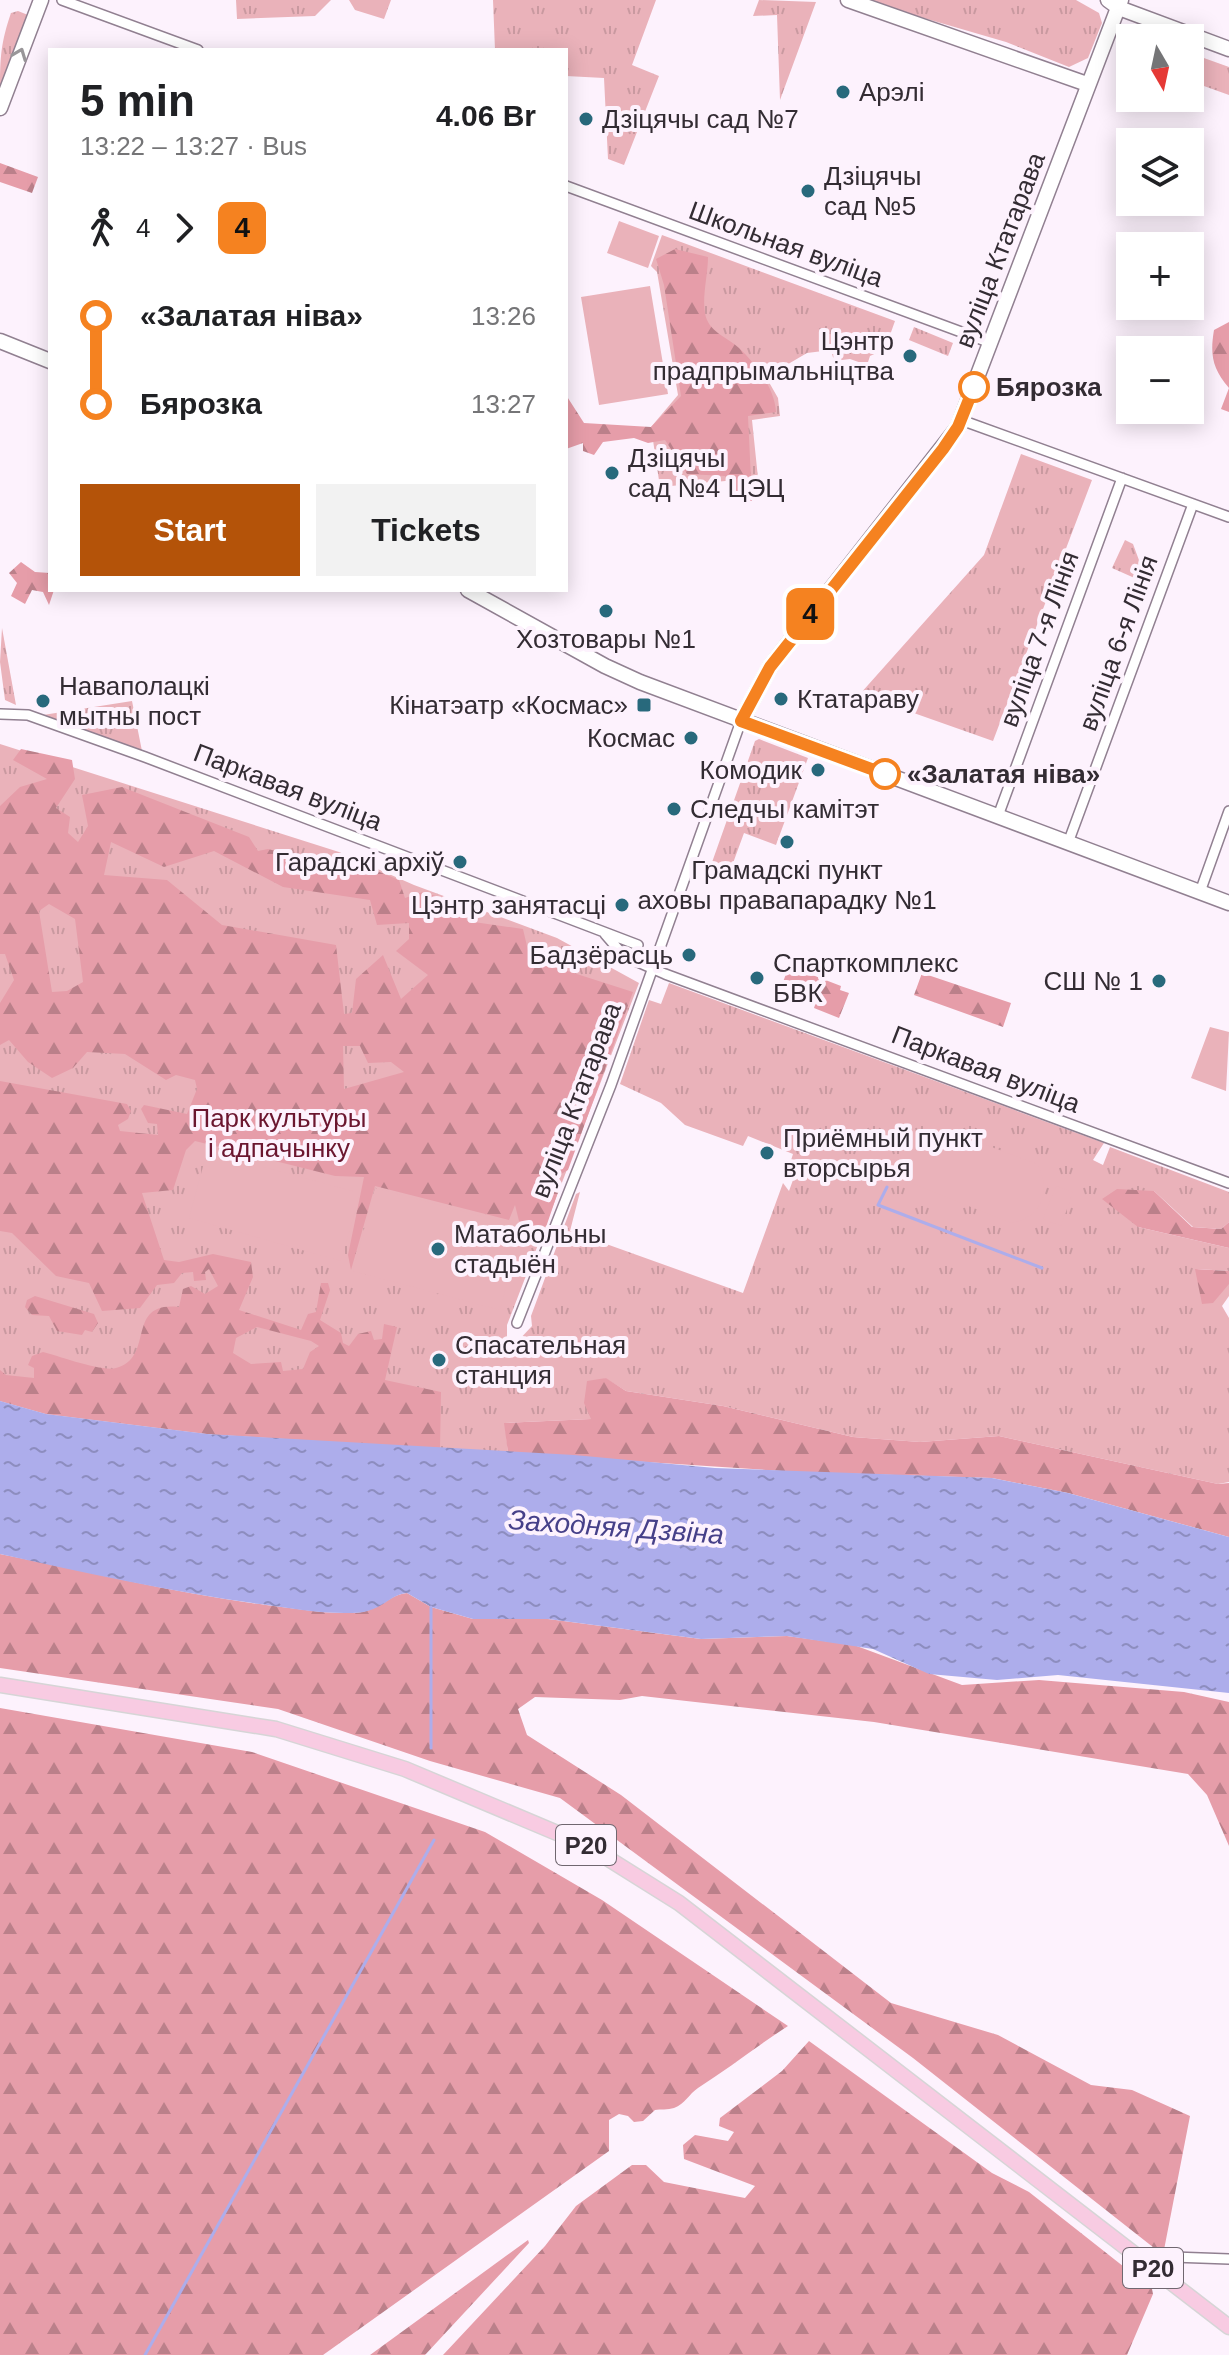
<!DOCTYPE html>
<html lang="en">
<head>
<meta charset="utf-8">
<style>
	:root { --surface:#fff; --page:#f2f2f2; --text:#202124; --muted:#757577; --accent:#b45309 }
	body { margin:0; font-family:Helvetica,sans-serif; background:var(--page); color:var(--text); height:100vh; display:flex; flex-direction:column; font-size:30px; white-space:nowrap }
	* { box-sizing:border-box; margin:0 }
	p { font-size:26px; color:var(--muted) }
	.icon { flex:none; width:44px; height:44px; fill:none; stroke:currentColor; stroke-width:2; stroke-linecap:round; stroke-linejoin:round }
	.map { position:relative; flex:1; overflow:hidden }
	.drawer { position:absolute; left:48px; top:48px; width:520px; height:544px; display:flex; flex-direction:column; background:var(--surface); border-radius:0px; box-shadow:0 4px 20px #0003 }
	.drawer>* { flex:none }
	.badge { padding:0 16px; border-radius:12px; font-size:28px; line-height:52px }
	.needle { width:52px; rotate:171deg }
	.buttons { position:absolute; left:1116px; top:24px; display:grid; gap:16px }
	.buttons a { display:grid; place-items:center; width:88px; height:88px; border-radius:0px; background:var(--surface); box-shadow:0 4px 20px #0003; font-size:40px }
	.map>.badge { position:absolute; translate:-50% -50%; box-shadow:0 0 0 4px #fff }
	.legs { display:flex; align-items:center; gap:12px; height:88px; padding:0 32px; font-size:26px }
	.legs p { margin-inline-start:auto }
	.headline { display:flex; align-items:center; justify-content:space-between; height:136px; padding:0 32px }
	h1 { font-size:44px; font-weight:700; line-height:60px }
	.primary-button { display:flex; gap:16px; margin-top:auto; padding:16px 32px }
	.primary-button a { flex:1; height:92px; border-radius:0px; background:var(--accent); color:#fff; font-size:32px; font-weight:700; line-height:92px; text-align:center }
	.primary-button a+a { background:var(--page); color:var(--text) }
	ul { padding:0 32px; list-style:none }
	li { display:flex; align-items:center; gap:28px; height:88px; font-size:30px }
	li i { display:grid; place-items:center; width:12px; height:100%; margin:0 10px; background:currentColor }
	li i::after { content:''; width:20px; height:20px; margin:-10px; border:6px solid; border-radius:50%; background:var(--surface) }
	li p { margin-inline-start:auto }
	li:first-child i { background:linear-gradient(#0000 50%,currentColor 0) }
	li:last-child i { background:linear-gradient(currentColor 50%,#0000 0) }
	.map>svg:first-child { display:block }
	.grass { fill:url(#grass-tufts) }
	.forest { fill:url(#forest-firs); fill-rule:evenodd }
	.pitch { fill:#eab2ba }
	.water { fill:url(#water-ripples) }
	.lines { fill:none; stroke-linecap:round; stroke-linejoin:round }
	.stream { stroke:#adadeb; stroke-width:3 }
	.street-casing { stroke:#918091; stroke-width:12 }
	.secondary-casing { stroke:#918091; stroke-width:17 }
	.primary-casing { stroke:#d6d5d6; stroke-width:17 }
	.street { stroke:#fff; stroke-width:9 }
	.secondary { stroke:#fff; stroke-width:14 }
	.primary { stroke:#f8cbe2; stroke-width:14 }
	.oneway { stroke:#999699 }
	.line-1-casing { stroke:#fff; stroke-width:18 }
	.line-1 { stroke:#f58220; stroke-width:12 }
	.poi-dot { fill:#28697c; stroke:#fdf2fd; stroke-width:3 }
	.stop-1-dot { fill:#fff; stroke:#f58220; stroke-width:4 }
	.labels { text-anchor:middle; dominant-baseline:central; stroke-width:8; stroke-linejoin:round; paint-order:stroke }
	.shield { fill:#fdf2fd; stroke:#706770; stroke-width:2 }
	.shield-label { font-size:24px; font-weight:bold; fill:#332c33 }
	.poi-label { font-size:26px; fill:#332c33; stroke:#fdf2fd; text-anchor:start }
	.street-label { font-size:26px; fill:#332c33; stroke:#fdf2fd }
	.stop-label { font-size:26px; font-weight:bold; fill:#332c33; stroke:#fdf2fd; text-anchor:start }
	.park-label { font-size:26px; fill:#6b162f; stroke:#fdf2fd }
	.water-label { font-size:28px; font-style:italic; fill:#464089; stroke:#fdf2fd }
</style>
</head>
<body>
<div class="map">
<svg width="1229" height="2355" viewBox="0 0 1229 2355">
	<defs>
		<pattern id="grass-tufts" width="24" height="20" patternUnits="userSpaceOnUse" patternTransform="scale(2)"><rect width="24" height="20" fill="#eab2ba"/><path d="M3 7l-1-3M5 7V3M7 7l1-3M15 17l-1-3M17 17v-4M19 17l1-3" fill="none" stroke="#c999a0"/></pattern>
		<pattern id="forest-firs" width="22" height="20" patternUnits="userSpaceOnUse" patternTransform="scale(2)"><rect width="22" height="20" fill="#e69da9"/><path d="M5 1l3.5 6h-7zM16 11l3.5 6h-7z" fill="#bb808a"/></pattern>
		<pattern id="water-ripples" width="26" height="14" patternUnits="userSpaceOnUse" patternTransform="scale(2)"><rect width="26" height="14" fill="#adadeb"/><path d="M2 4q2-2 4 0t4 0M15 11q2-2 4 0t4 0" fill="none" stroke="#8d8dbf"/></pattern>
	</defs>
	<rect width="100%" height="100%" fill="#fdf2fd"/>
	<path class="grass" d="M236,0H331L315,16L237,19Z
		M349,0H391L384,19L355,10Z
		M493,0H656L632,65L659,76L624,165L608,159L604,78L566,76V50H495Z
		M759,0L816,2L780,100L777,15L753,16Z
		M862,0H1076L1099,13L1102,23L1088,58L1069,67L1006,42Z
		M18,11L28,15L0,90C0,57 1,42 11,13Z
		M1190,53L1229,67V95L1190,81Z
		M662,235L895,321L885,349L870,356L867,365L850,359L834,361L831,350L807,353L766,377L778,398L780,416L752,420L758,478L660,487L651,427L678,395L657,272L651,266Z
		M914,327L953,343L948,356L909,340Z
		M1021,454L1092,480L993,741L860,694L984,555Z
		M1125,540L1133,544L1143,571L1139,580L1112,568Z
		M2,628L16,705L5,700L0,662Z
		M132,701L142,751L43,715Z
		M759,739L808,758L776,845L744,833L729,874L710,868L755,741Z
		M0,744L339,852L414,885L557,938L639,983L507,1325V1339L517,1342L532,1326L531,1316L576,1194L580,1192L570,1231L743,1293L783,1183L789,1191L793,1180L786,1176L793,1154L748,1136L743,1146L685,1125L661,1103L620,1084L649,1000L661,1004L669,983L1104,1143L1093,1160L1103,1165L1110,1147L1229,1192V1222L1221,1229L1193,1227L1154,1191L1138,1227L1229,1248V1271L1196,1269L1229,1284V1296L1222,1306L1229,1318V1482L1218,1484L999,1436L920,1442L853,1437L723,1406L626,1391L605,1378L592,1419L505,1423L508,1453L207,1434L46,1414L0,1401Z"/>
	<path class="forest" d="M0,163L38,177L32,193L0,182Z
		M675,249L708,257C708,274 702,297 705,313C708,332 727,337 739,348C756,364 775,389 776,412L748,416L752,501L743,500L725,476L687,474L665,440L648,443L634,438L603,442L594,455L583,451V443L566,449V395L584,423L651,427L681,396L664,285L656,259Z
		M1229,322V412L1221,409L1229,388C1212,368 1210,354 1214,330Z
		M21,562L35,572L50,573V590H54L49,605L43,592L32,590L25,604L11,596L17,583L9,573Z
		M21,749L72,760L75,779L56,808L70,817L68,833L78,842L88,826L82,795L122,787L249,837L258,851L268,849L334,866L341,856L399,880L405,898L423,892L463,905L467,921L523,929L530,959L633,992L568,1170L551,1180L560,1186L544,1233L519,1221L515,1205L509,1220L375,1186L351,1270L348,1255L364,1177L335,1176L195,1141L186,1150L173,1190L142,1193L164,1260L179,1262L213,1254L251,1262L253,1277L239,1310L301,1330L308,1314L316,1312L321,1283H328L330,1290L320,1320L341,1333L343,1343L349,1346L358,1334L371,1331L374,1340L382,1339L384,1324L397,1327L385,1380L441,1392L440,1449L207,1434L46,1414L0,1401V1370L6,1375L34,1378V1368L28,1365L32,1356L43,1352C59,1356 102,1372 116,1368C156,1358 124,1301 179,1307L183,1289L191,1286L205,1294L218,1286L209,1269L205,1272L206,1280L194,1281L193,1272L182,1273L174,1283L157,1285L140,1308L102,1311L89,1283L56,1276L12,1233L0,1231V1081L127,1104L131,1111L128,1119L118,1125L120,1131L158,1135L157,1124L148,1123L141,1109L144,1105L187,1114L197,1089L195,1080L176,1075L166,1080L125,1054L87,1052L73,1068L52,1078L28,1062L9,1040L0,1045V1003L14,980L5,954H0V806L20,787L47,779L13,760ZM111,842L164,867L214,851L283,887L370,900L377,925L409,923V939L396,951L428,975L401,999L383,955L356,979L352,1013L344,1014L336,945L222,925L167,880L104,875ZM49,904L75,919L83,982L67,991L52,992L39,911ZM343,1046H360L368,1063L391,1062L404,1072L344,1089ZM257,1327L311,1341L319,1346L310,1352L303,1369L283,1371L281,1362L251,1364L233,1353L236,1338Z
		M789,966L841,986L840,990L849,993L839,1018L814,1008L818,995L783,982Z
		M922,973L1011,1003L1003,1027L914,995Z
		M1117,1189L1154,1191L1192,1227L1221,1229L1229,1222V1248L1138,1227L1102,1199Z
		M1195,1269L1229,1271V1284L1213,1303L1202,1304Z
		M35,1296L94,1314L98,1323L92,1332L85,1330L82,1335L57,1331L49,1316L32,1315L25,1307L27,1300Z
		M606,1378L626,1391L723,1406L853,1437L920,1442L999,1436L1218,1484L1229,1483V1537L1068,1493L992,1478L798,1472L508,1453L504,1423L591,1419L584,1403L587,1381Z
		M0,1554C89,1572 176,1593 266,1605C294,1608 323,1614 351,1613C379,1613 389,1594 407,1593L431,1607L473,1619H548L701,1639L787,1636L854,1645L962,1685L1039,1680L1184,1692L1229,1702V1846L1207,1795L1188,1774L874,1722L642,1696L620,1700L535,1697L518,1709L527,1735L621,1795L891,2003L998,2035L1091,2085L1132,2090L1190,2116L1163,2255L913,2058L560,1798L430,1761L278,1709L0,1668Z
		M0,1708L252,1752L485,1832L602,1900L788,2026C757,2046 729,2068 698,2088C689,2094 685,2104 674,2108C668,2110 660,2109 655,2110L643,2121L634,2122L628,2116L619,2114L609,2120V2151L323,2355H0Z
		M809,2041L992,2173L1029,2192L1152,2289L1153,2294L1127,2355H443L545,2246L576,2206L632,2165H646L664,2182L745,2198L755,2186L684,2159L683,2145L695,2135L728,2141L734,2132L719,2126L720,2118L782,2071Z
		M528,2240L529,2243L425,2355H370Z"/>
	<path class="pitch" d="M619,221L659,236L648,268L607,253Z
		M650,286L668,394L599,405L581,297Z
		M1210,1027L1229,1032L1226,1091L1191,1078Z
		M933,1125L1037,1164C1052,1190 1042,1218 1011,1223L906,1181C892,1151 904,1135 933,1125Z
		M207,1152L360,1193L341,1261L189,1218Z
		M1056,1186L1073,1192L1061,1226L1043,1219Z
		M375,1188L522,1227L500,1310L353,1271Z"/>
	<path class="water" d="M0,1401L46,1414L207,1434L574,1455L715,1468L992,1478L1068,1493L1229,1537V1693L1058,1675L997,1680L929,1674L873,1649L787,1636L701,1639L548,1619H473L431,1607L407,1593C389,1594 382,1613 352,1613C321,1614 290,1608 260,1604C172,1592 86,1573 0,1554Z"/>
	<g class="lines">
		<path class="stream" d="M887,1187L878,1205L1042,1268
			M431,1748V1607
			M145,2355L434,1840"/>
		<g class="street-casing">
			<path id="street" d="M62,0L198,50
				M566,186L991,343
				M961,420L1229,517
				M0,714L28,715L145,757L638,945
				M998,816L1122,478
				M1068,843L1193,504
				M1200,892L1229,811
				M605,934L624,956L665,974L1229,1183
				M517,1323L611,1085L741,721
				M1157,2271L1173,2257L1229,2259"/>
		</g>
		<g class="secondary-casing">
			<path id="secondary" d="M848,0L1087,84
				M1108,0L1119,8L1229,49
				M0,108L41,0
				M0,341L50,361
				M468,590L605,666L640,682L1229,903
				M741,721L770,667L958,427L1121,0"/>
		</g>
		<g class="primary-casing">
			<path id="primary" d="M0,1685L276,1729L405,1769L588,1846L679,1903L1229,2327"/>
		</g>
		<use href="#street" class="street"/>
		<use href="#secondary" class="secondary"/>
		<use href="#primary" class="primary"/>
	</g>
	<defs><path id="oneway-chevron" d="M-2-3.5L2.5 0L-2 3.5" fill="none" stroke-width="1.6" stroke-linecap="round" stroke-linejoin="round" transform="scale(2)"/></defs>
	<use class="oneway" href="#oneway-chevron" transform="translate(20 54) rotate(-69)"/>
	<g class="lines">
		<g class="line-1-casing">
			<path id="line-1" d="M885,774L741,721L770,667L943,449L958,427L974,387"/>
		</g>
		<use href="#line-1" class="line-1"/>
	</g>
	<g class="poi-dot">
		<circle cx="843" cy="92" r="8"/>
		<circle cx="586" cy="119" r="8"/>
		<circle cx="808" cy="191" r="8"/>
		<circle cx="910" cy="356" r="8"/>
		<circle cx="612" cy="473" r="8"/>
		<circle cx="606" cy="611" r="8"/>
		<circle cx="781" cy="699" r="8"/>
		<circle cx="43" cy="701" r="8"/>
		<rect x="636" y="697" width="16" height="16" rx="4"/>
		<circle cx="691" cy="738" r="8"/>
		<circle cx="818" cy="770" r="8"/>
		<circle cx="674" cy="809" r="8"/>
		<circle cx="787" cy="842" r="8"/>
		<circle cx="460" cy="862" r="8"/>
		<circle cx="622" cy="905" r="8"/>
		<circle cx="689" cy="955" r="8"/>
		<circle cx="757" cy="978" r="8"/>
		<circle cx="1159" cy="981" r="8"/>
		<circle cx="767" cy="1153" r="8"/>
		<circle cx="438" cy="1249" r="8"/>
		<circle cx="439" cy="1360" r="8"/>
	</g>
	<g class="stop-1-dot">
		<circle cx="974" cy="387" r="14"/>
		<circle cx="885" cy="774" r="14"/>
	</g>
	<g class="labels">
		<g class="shield">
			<rect x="556" y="1825" width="60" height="40" rx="6"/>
			<rect x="1123" y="2248" width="60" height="40" rx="6"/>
		</g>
		<g class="shield-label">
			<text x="586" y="1845">Р20</text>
			<text x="1153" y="2268">Р20</text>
		</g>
		<g class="poi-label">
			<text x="859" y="92">Арэлі</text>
			<text x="602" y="119">Дзіцячы сад №7</text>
			<text x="824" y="176">Дзіцячы<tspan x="824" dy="30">сад №5</tspan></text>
			<text x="894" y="341" text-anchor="end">Цэнтр<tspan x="894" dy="30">прадпрымальніцтва</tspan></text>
			<text x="628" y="458">Дзіцячы<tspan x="628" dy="30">сад №4 ЦЭЦ</tspan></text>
			<text x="606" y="639" text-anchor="middle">Хозтовары №1</text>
			<text x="59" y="686">Наваполацкі<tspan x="59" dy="30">мытны пост</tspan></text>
			<text x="797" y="699">Ктатараву</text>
			<text x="628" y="705" text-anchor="end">Кінатэатр «Космас»</text>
			<text x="675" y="738" text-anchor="end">Космас</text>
			<text x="802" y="770" text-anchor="end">Комодик</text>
			<text x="690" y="809">Следчы камітэт</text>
			<text x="444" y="862" text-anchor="end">Гарадскі архіў</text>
			<text x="787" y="870" text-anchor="middle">Грамадскі пункт<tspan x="787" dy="30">аховы правапарадку №1</tspan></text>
			<text x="606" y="905" text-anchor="end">Цэнтр занятасці</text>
			<text x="673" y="955" text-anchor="end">Бадзёрасць</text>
			<text x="773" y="963">Спарткомплекс<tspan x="773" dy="30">БВК</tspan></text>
			<text x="1143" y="981" text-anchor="end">СШ № 1</text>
			<text x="783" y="1138">Приёмный пункт<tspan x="783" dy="30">вторсырья</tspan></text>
			<text x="454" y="1234">Матабольны<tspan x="454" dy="30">стадыён</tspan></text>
			<text x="455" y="1345">Спасательная<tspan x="455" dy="30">станция</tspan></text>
		</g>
		<g class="street-label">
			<text transform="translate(786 244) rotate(20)">Школьная вуліца</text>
			<text transform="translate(1000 250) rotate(-69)">вуліца Ктатарава</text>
			<text transform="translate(1039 639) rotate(-70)">вуліца 7-я Лінія</text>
			<text transform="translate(1118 643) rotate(-70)">вуліца 6-я Лінія</text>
			<text transform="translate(288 787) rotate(21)">Паркавая вуліца</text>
			<text transform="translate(986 1069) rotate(21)">Паркавая вуліца</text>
			<text transform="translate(576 1100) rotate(-69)">вуліца Ктатарава</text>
		</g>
		<g class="stop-label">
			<text x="996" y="387">Бярозка</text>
			<text x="907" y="774">«Залатая ніва»</text>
		</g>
		<g class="park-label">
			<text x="279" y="1118">Парк культуры<tspan x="279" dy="30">і адпачынку</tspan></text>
		</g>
		<g class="water-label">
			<text transform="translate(616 1527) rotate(4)">Заходняя Дзвіна</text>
		</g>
	</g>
</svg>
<div class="buttons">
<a><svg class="needle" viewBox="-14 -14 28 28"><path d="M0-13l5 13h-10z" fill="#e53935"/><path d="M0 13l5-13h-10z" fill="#757577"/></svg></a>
<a><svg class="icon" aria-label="layers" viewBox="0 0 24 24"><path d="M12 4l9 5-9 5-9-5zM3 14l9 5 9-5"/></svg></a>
<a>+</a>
<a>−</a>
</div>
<b class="badge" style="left:810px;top:614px;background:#f58220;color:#111">4</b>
<section class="drawer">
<div class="headline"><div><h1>5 min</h1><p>13:22 – 13:27 · Bus</p></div><b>4.06 Br</b></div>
<div class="legs"><svg class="icon" aria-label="walk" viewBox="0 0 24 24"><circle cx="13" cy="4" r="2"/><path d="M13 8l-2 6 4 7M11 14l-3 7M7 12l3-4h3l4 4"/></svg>4<svg class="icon" aria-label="forward" viewBox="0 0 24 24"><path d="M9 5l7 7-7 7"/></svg><b class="badge" style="background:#f58220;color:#111">4</b></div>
<ul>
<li><i style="color:#f58220"></i><b>«Залатая ніва»</b><p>13:26</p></li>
<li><i style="color:#f58220"></i><b>Бярозка</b><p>13:27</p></li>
</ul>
<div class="primary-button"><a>Start</a><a>Tickets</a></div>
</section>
</div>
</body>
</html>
